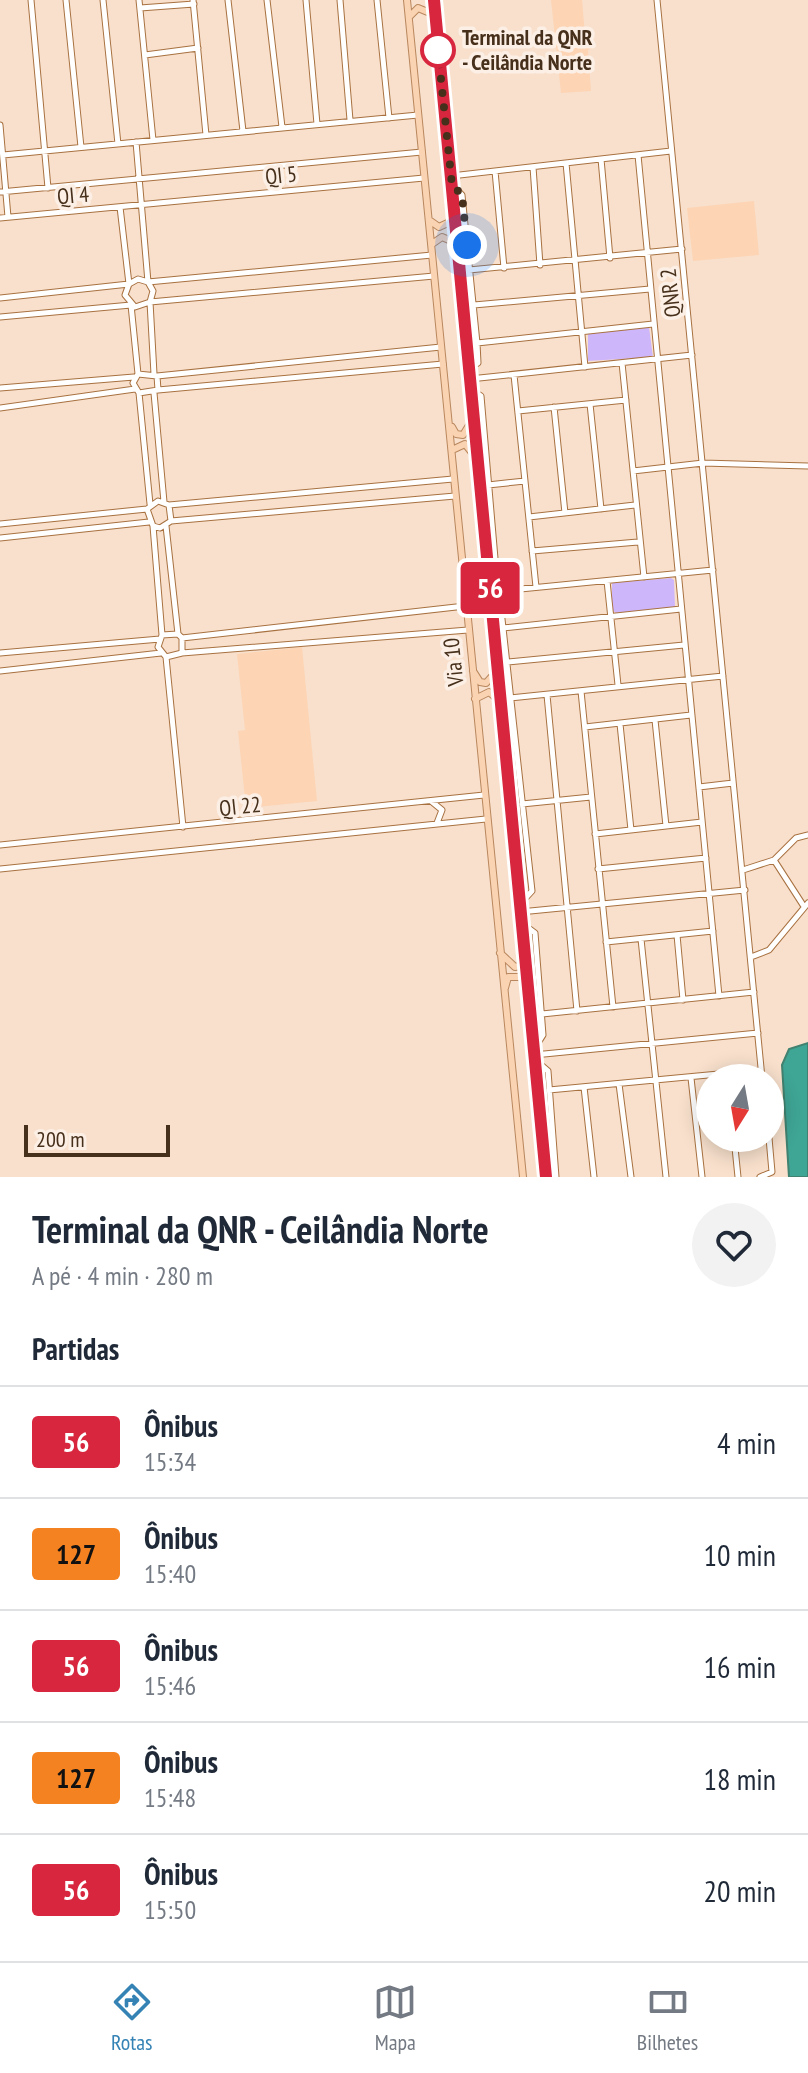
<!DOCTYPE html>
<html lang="pt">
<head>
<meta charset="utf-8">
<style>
	:root { --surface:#fff; --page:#f2f2f3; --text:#1f2937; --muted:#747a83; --line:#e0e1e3; --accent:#3583b5 }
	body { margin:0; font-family:"PT Sans Narrow",sans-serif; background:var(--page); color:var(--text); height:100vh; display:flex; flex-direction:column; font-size:30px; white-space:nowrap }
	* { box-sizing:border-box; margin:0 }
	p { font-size:26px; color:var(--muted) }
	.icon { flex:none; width:44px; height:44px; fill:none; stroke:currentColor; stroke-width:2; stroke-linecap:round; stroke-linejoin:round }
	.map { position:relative; height:1177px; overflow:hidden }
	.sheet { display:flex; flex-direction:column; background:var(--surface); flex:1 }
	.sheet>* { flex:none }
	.badge { padding:0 16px; border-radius:6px; font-size:28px; line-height:52px }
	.needle { width:52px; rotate:191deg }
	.fabs { position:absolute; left:696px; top:1064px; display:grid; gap:16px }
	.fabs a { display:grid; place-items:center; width:88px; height:88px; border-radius:50%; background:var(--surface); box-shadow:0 4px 20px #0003; font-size:40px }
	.scale { position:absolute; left:24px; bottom:20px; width:146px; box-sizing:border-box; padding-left:8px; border:4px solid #47301b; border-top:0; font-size:22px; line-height:28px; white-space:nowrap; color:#47301b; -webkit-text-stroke:6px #fcefe5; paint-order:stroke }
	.you { position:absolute; width:40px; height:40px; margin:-20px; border:6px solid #fff; border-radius:50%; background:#1a73e8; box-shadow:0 0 0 12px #1a73e833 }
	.map>.badge { position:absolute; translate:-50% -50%; box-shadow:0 0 0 4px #fff }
	h2 { padding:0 32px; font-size:30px; line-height:72px }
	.round { display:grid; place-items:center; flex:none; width:84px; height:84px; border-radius:42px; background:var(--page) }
	.overview { display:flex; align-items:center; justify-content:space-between; height:136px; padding:0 32px }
	h1 { font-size:38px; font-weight:700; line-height:60px }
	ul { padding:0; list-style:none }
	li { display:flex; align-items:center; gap:24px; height:112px; padding:0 32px; border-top:2px solid var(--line) }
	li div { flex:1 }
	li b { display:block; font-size:30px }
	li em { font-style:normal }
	li .badge { min-width:88px; font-weight:700; text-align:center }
	.dock { display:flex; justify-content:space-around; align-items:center; height:112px; border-top:2px solid var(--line); background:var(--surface); font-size:22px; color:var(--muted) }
	.dock a { display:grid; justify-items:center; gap:4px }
	.dock .selected { color:var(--accent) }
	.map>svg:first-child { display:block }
	.built { fill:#fdd4b4 }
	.green { fill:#ceb6fb }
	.water { fill:#3fa595; stroke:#418270; stroke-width:2 }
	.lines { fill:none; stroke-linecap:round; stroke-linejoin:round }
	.minor-casing { stroke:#a87140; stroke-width:7 }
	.major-casing { stroke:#b9875d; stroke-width:8 }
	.minor { stroke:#fff; stroke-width:5 }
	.major { stroke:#fad3b3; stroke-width:6 }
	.line-casing { stroke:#fff; stroke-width:18 }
	.line { stroke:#d7263d; stroke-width:12 }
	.walk { stroke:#47301b; stroke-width:8; stroke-dasharray:0 14.4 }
	.stop-dot { fill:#fff; stroke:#d7263d; stroke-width:4 }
	.labels { text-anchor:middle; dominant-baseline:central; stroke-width:7; stroke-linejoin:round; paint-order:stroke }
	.stop-label { font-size:22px; font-weight:bold; fill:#47301b; stroke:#fcefe5; text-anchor:start }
	.street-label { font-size:22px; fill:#47301b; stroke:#fcefe5 }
</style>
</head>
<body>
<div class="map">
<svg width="808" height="1177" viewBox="0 0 808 1177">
	<rect width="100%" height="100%" fill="#f8e0cc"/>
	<path class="built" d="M551,0H582L585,35L593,36L594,48L588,50L591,91L561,93Z
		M754,201L759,255L693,261L687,208Z
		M302,647L317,801L246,808L238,731L245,730L237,654Z"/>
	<path class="green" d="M649,327L653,357L588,361V333Z
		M671,578L674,580L675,607L616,613L612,610V583Z"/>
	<path class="water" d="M808,1043V1177H789L782,1065L789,1049Z"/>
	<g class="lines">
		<g class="minor-casing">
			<path id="minor" d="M31,0L48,188
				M66,0L81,147
				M103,0L118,144
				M139,0L153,140
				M193,0L206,135
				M228,0L243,131
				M267,0L282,127
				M306,0L317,124
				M340,0L350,120
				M377,0L389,118
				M657,0L762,1078
				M140,8L194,4
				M145,55L198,48
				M0,125L8,217
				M136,142L148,282L153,291L150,302L135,307L125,295L129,284L138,279L148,282L432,255
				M3,155L418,115
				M638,155L719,996
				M601,159L610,258
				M566,163L585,367
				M533,167L540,265
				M495,171L504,268
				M451,176L671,151
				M452,185L462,195L477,343L478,363L469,368
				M0,192L422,152
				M0,218L424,178
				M469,270L682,249
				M0,298L129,284L120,207
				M474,305L650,289
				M0,317L131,305L138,374
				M477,343L653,324
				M622,363L644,577
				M154,374L150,302L434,276
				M514,375L536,587
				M157,376L441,347
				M470,379L692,355
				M0,388L134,377
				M158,390L443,364
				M471,390L481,396L496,570L490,578
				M139,393L158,390L157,376L138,374L133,383L139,393L150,504
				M154,393L164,502
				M590,404L601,509
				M554,407L565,513
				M0,408L135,389
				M518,411L626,400
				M633,471L703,463L808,466
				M488,485L525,481
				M169,505L453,479
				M529,517L635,505
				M171,521L455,496
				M0,524L147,509
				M153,526L160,528L171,521L169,505L158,501L147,509L153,526L162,635
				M166,526L178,634
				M0,538L149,522
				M532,551L638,542
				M607,581L618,685
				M490,592L713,570
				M492,601L501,610L532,891L520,904
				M503,628L681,609
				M182,638L465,606
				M0,653L160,639
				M182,653L468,630
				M166,657L182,653V638L178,634L162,635L158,647L166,657L183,827
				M507,662L684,645
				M0,671L161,653
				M581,691L613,1007
				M547,695L577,1011
				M510,698L723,676
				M655,720L666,826
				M620,724L631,830
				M585,727L691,715
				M699,787L733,783
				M431,801L442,810L437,823
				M522,804L591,797
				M595,834L702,822
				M0,845L484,795
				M774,860L803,905
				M0,869L486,819
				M598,869L706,858
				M743,870L774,860L796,838L808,835
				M520,912L745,890
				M523,924L535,933L543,1035L534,1049
				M677,935L683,1000
				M641,939L666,1177
				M606,942L713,931
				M751,957L769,950L808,903
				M542,1014L754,992
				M534,1055L758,1033
				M534,1059L548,1071L556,1177
				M691,1078L702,1177
				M619,1084L631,1177
				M584,1087L594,1177
				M549,1090L761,1070
				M734,1138L738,1177
				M760,1177L772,1172L769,1138"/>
		</g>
		<g class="major-casing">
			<path id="major" d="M407,0L523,1177
				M434,0L546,1177
				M409,17L418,8L435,15
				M429,220L439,227L452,221
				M432,244L442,237L456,243
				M452,427L456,434L463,435L471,422
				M452,450L465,444L473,454
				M473,671L480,682L486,683L497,671
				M475,699L489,692L501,702
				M500,953L515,967L520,966L523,957
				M505,988L508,977H520L529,986"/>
		</g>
		<use href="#minor" class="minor"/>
		<use href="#major" class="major"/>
	</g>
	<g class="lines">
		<g class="line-casing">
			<path id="line" d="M434,0L546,1177"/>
		</g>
		<use href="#line" class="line"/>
		<path class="walk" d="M438,50L452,185L462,195L467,245"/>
	</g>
	<circle class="stop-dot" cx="438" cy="50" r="16"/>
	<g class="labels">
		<g class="stop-label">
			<text x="462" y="37">Terminal da QNR<tspan x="462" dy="25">- Ceilândia Norte</tspan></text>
		</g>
		<g class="street-label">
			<text transform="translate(281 175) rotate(-6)">QI 5</text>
			<text transform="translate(73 195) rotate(-5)">QI 4</text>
			<text transform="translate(670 293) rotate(-96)">QNR 2</text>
			<text transform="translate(453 662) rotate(-96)">Via 10</text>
			<text transform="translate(240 806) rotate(-6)">QI 22</text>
		</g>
	</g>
</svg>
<div class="fabs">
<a><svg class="needle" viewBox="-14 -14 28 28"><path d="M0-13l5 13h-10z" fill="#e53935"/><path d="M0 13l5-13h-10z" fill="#747a83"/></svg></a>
</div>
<div class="scale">200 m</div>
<div class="you" style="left:467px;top:245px"></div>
<b class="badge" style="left:490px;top:588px;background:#d7263d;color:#fff">56</b>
</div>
<section class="sheet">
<div class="overview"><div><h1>Terminal da QNR - Ceilândia Norte</h1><p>A pé · 4 min · 280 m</p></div><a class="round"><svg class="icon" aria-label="heart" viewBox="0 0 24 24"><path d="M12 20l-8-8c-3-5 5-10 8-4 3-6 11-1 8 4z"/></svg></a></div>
<h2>Partidas</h2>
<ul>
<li><span class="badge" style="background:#d7263d;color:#fff">56</span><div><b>Ônibus</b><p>15:34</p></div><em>4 min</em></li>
<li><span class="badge" style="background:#f58220;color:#111">127</span><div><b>Ônibus</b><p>15:40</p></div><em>10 min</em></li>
<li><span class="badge" style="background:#d7263d;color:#fff">56</span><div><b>Ônibus</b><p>15:46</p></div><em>16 min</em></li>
<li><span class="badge" style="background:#f58220;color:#111">127</span><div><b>Ônibus</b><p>15:48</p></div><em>18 min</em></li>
<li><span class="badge" style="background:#d7263d;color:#fff">56</span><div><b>Ônibus</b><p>15:50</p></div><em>20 min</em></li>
</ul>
</section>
<nav class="dock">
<a class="selected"><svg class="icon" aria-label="directions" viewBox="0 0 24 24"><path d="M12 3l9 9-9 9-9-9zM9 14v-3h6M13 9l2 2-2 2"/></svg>Rotas</a>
<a><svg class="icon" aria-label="map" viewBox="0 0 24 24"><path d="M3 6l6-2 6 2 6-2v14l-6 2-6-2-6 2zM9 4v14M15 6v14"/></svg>Mapa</a>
<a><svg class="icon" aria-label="tickets" viewBox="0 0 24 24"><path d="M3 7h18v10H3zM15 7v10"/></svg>Bilhetes</a>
</nav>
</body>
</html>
